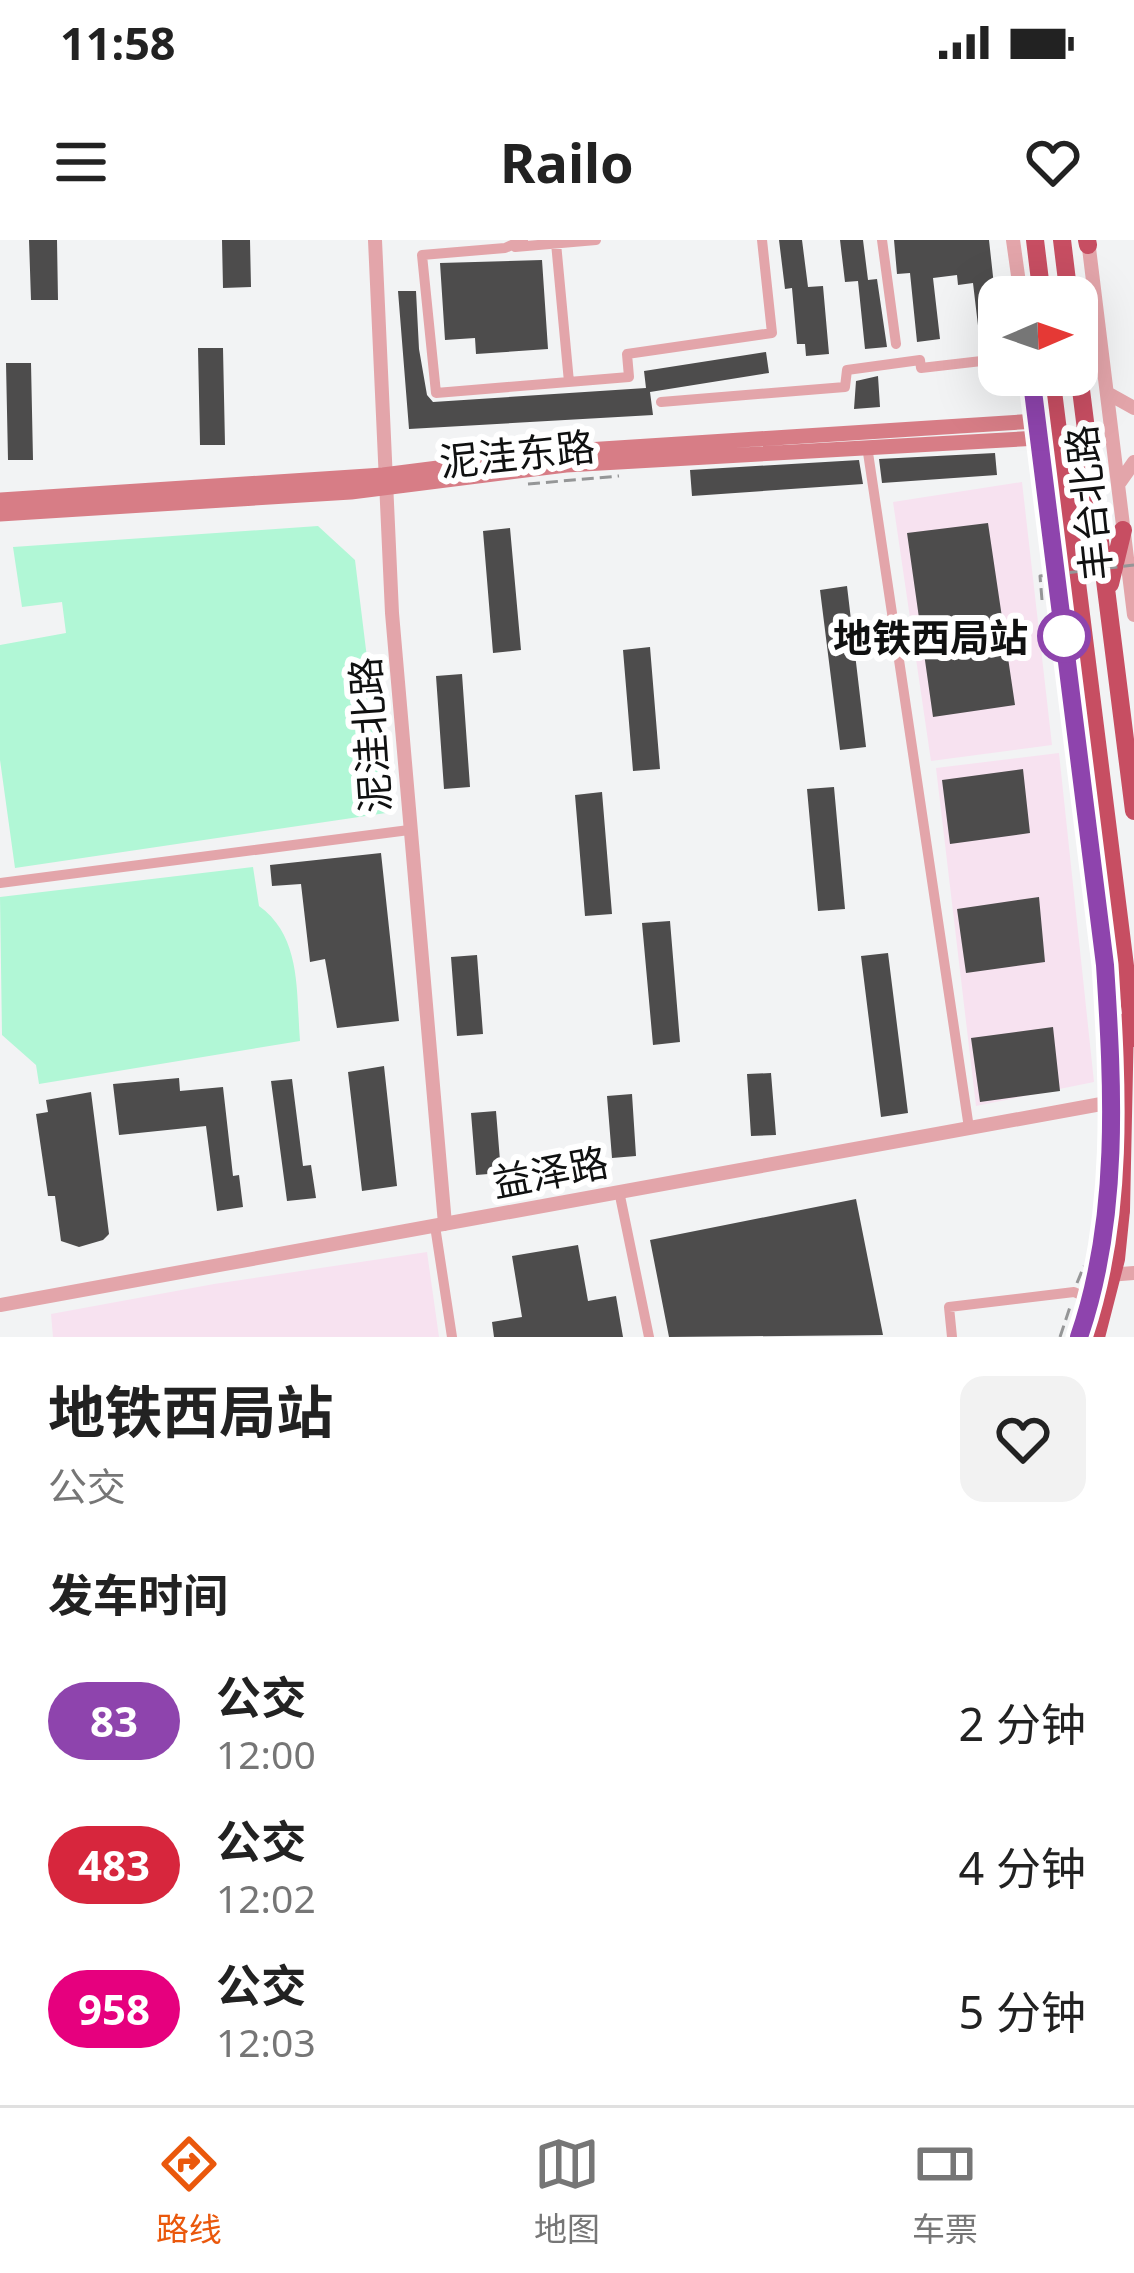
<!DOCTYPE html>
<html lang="zh">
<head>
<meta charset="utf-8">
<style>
	:root { --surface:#fff; --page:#f2f2f2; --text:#222; --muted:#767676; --line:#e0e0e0; --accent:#ea580c }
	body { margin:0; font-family:"Noto Sans","Noto Sans SC",sans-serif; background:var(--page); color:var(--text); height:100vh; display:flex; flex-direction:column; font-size:45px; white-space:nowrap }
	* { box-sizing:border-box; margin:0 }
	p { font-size:39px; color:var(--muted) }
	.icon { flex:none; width:66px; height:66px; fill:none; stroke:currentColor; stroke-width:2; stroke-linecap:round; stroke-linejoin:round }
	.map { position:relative; height:1097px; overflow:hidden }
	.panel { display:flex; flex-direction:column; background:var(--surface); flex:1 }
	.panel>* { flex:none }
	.badge { padding:0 24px; border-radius:39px; font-size:42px; line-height:78px }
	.needle { width:78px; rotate:88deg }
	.fabs { position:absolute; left:978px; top:36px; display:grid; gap:24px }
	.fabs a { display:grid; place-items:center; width:120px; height:120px; border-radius:24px; background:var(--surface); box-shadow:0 12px 48px #0002; font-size:60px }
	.map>.badge { position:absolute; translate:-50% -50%; box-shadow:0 0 0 6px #fff }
	h2 { padding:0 48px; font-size:45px; line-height:108px }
	.round { display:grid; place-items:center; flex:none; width:126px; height:126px; border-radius:24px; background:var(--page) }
	.headline { display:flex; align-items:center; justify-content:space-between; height:204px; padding:0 48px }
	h1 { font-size:57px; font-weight:700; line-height:90px }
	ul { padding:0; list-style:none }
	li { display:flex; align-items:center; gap:36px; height:144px; padding:0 48px }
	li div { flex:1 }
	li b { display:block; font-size:45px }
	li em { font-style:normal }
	li .badge { min-width:132px; font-weight:700; text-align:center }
	.status { display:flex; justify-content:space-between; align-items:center; height:84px; padding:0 60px; background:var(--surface); direction:ltr }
	.status svg { height:33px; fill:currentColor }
	header { display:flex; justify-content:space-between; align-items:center; height:156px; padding:0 48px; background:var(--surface); font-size:54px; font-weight:700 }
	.menu { display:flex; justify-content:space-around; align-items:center; height:168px; border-top:3px solid var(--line); background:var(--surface); font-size:33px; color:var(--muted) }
	.menu a { display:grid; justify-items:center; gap:6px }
	.menu .on { color:var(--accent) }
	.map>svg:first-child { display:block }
	.commercial { fill:#f7e2f0 }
	.green { fill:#b1f7d6 }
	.building { fill:#4d4c4c }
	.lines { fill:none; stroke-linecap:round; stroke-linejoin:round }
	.path { stroke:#959697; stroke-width:3; stroke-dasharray:12 6; stroke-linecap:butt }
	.minor { stroke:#e3a5aa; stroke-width:10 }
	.tertiary { stroke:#e3a5aa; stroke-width:14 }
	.secondary { stroke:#d77d86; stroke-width:15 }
	.trunk { stroke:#c74e62; stroke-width:18 }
	.path-bridge { stroke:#959697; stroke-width:3; stroke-dasharray:12 6; stroke-linecap:butt }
	.trunk-bridge { stroke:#c74e62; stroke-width:18 }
	.line-casing { stroke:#fff; stroke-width:27 }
	.line { stroke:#8e44ad; stroke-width:18 }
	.stop-dot { fill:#fff; stroke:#8e44ad; stroke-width:6 }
	.labels { text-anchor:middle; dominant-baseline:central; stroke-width:12; stroke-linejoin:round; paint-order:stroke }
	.street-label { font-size:39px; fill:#101111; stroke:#fff }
	.stop-label { font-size:39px; font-weight:bold; fill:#101111; stroke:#fff; text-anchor:end }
</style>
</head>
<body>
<div class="status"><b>11:58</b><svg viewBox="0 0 49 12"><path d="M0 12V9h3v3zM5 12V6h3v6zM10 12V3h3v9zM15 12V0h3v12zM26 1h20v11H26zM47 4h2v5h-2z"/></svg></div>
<header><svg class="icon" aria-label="menu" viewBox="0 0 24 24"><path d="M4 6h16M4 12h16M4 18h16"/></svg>Railo<svg class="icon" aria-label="heart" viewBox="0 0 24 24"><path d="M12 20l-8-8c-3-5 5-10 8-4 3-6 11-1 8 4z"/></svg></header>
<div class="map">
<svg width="1134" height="1097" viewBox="0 0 1134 1097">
	<rect width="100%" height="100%" fill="#f2f3f4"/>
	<path class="commercial" d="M1022,242L1052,505L931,521L893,262Z
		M1059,513L1094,842L976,866L936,528Z
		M427,1012L439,1097H53L51,1074L214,1044Z"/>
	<path class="green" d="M318,286L355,320L386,573L15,628L0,520V405L66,393L62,362L22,367L13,307Z
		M253,627L259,666C302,697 296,752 300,801L39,844L36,825L2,795L0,657Z"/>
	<path class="building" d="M29,0H57L58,60H31Z
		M222,0H250L251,47L223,48Z
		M779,0H802L808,47L823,46L829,114L806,116L805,104H797L792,48L785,49Z
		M840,0H863L868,40L877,39L887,107L865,109L858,41L845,42Z
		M894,0H989L999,91L979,94L973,43L958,45L957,35L933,38L940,99L917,102L910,33L897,34Z
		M542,20L548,109L476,114L475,98L445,100L440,23Z
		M398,51H416L419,109L427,155L433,162L646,148L644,131L766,112L769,133L650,152L653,175L409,189Z
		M198,108H223L225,205H200Z
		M6,123H31L33,220H8Z
		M878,136L880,167L854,169L856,141Z
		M995,213L997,235L882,243L879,219Z
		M859,220L863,244L692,256L690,230Z
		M988,283L1015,465L933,477L907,293Z
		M510,288L521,410L493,413L483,291Z
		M847,346L866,507L840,510L820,350Z
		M650,407L660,529L633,531L623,410Z
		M462,434L470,547L444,549L436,436Z
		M1023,529L1030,593L950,604L942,540Z
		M834,547L845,669L818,671L807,549Z
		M602,552L612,674L585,676L575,555Z
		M381,613L399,781L337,788L325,719L310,722L301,644L272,646L270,625Z
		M1039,657L1045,722L966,733L957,669Z
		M670,681L680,802L653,805L642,683Z
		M888,713L908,873L881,877L861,716Z
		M477,715L483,794L457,796L451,717Z
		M1053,787L1060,851L980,862L971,798Z
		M384,826L397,946L362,951L348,832Z
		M771,833L776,895L751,896L747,834Z
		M179,838L180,851L223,847L233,936L239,935L243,967L217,971L206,886L119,895L113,844Z
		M292,839L303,926L311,925L316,958L287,961L271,841Z
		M91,852L109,994L103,1000L79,1007L61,1001L55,956H48L36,874L48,872L46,860Z
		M632,854L636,916L612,918L607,856Z
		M496,871L501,933L476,935L471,873Z
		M856,959L883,1095L669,1097L650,1000Z
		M578,1005L588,1061L616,1056L623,1097H494L492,1082L522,1077L512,1016Z"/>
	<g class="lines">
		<path class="path" d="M481,208L507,205
			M528,244L619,236
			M1077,1043L1084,1026
			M1060,1097L1071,1064"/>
		<path class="minor" d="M523,0L505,8L422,15L436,153L629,137L627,114L772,93L762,0
			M882,0L896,104
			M556,3L569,142
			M515,7L596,0
			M661,162L845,147L847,130L920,120L921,128L999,119V103
			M867,206L969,888
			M0,643L409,590
			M619,951L649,1097
			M435,986L452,1097
			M952,1097L949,1067L1074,1052L1092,1060"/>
		<path class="tertiary" d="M375,0L392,373L445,984
			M1013,0L1021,57
			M1088,0L1134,375
			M1031,135L1104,725C1113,849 1120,978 1079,1097
			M1109,154L1134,168
			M1120,242L1134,222
			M1108,1035L1134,1033
			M0,1065L1112,862"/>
		<path class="secondary" d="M0,260L383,235L571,211L1037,181
			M0,274L351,252L566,225L1039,198"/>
		<path class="trunk" d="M1035,0L1042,57
			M1062,0L1069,57
			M1087,0L1088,5
			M1077,118L1134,571
			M1051,135L1134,798
			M1110,344L1123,290
			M1121,970L1125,782"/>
		<path class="path-bridge" d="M1042,360L1040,336L1134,325"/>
		<path class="trunk-bridge" d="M1096,1097L1116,1019L1121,970"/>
	</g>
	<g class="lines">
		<g class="line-casing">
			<path id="line" d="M1031,135L1105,725C1113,848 1120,978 1079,1097"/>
		</g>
		<use href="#line" class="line"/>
	</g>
	<circle class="stop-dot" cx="1064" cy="396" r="24"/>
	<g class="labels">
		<g class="street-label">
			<text transform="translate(517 213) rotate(-6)">泥洼东路</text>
			<text transform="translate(1088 263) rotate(-96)">丰台北路</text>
			<text transform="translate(369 495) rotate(-94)">泥洼北路</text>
			<text transform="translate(550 931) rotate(-11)">益泽路</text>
		</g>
		<g class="stop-label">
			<text x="1028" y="396">地铁西局站</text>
		</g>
	</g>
</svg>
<div class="fabs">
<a><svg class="needle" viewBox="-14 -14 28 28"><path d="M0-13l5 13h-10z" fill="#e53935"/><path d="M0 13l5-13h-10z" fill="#767676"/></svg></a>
</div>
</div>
<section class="panel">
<div class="headline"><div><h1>地铁西局站</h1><p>公交</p></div><a class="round"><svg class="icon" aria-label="heart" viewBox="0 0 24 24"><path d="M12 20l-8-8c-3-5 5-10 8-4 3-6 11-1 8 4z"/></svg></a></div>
<h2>发车时间</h2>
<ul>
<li><span class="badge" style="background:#8e44ad;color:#fff">83</span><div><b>公交</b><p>12:00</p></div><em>2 分钟</em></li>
<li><span class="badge" style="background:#d7263d;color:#fff">483</span><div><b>公交</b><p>12:02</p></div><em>4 分钟</em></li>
<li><span class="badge" style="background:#e6007e;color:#fff">958</span><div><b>公交</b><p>12:03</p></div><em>5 分钟</em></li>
</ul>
</section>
<nav class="menu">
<a class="on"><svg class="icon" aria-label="directions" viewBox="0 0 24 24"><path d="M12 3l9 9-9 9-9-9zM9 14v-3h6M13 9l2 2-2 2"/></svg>路线</a>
<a><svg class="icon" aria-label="map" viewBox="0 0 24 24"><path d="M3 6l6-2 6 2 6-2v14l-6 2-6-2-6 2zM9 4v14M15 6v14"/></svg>地图</a>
<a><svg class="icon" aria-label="tickets" viewBox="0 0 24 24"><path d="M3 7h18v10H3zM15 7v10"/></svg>车票</a>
</nav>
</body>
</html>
